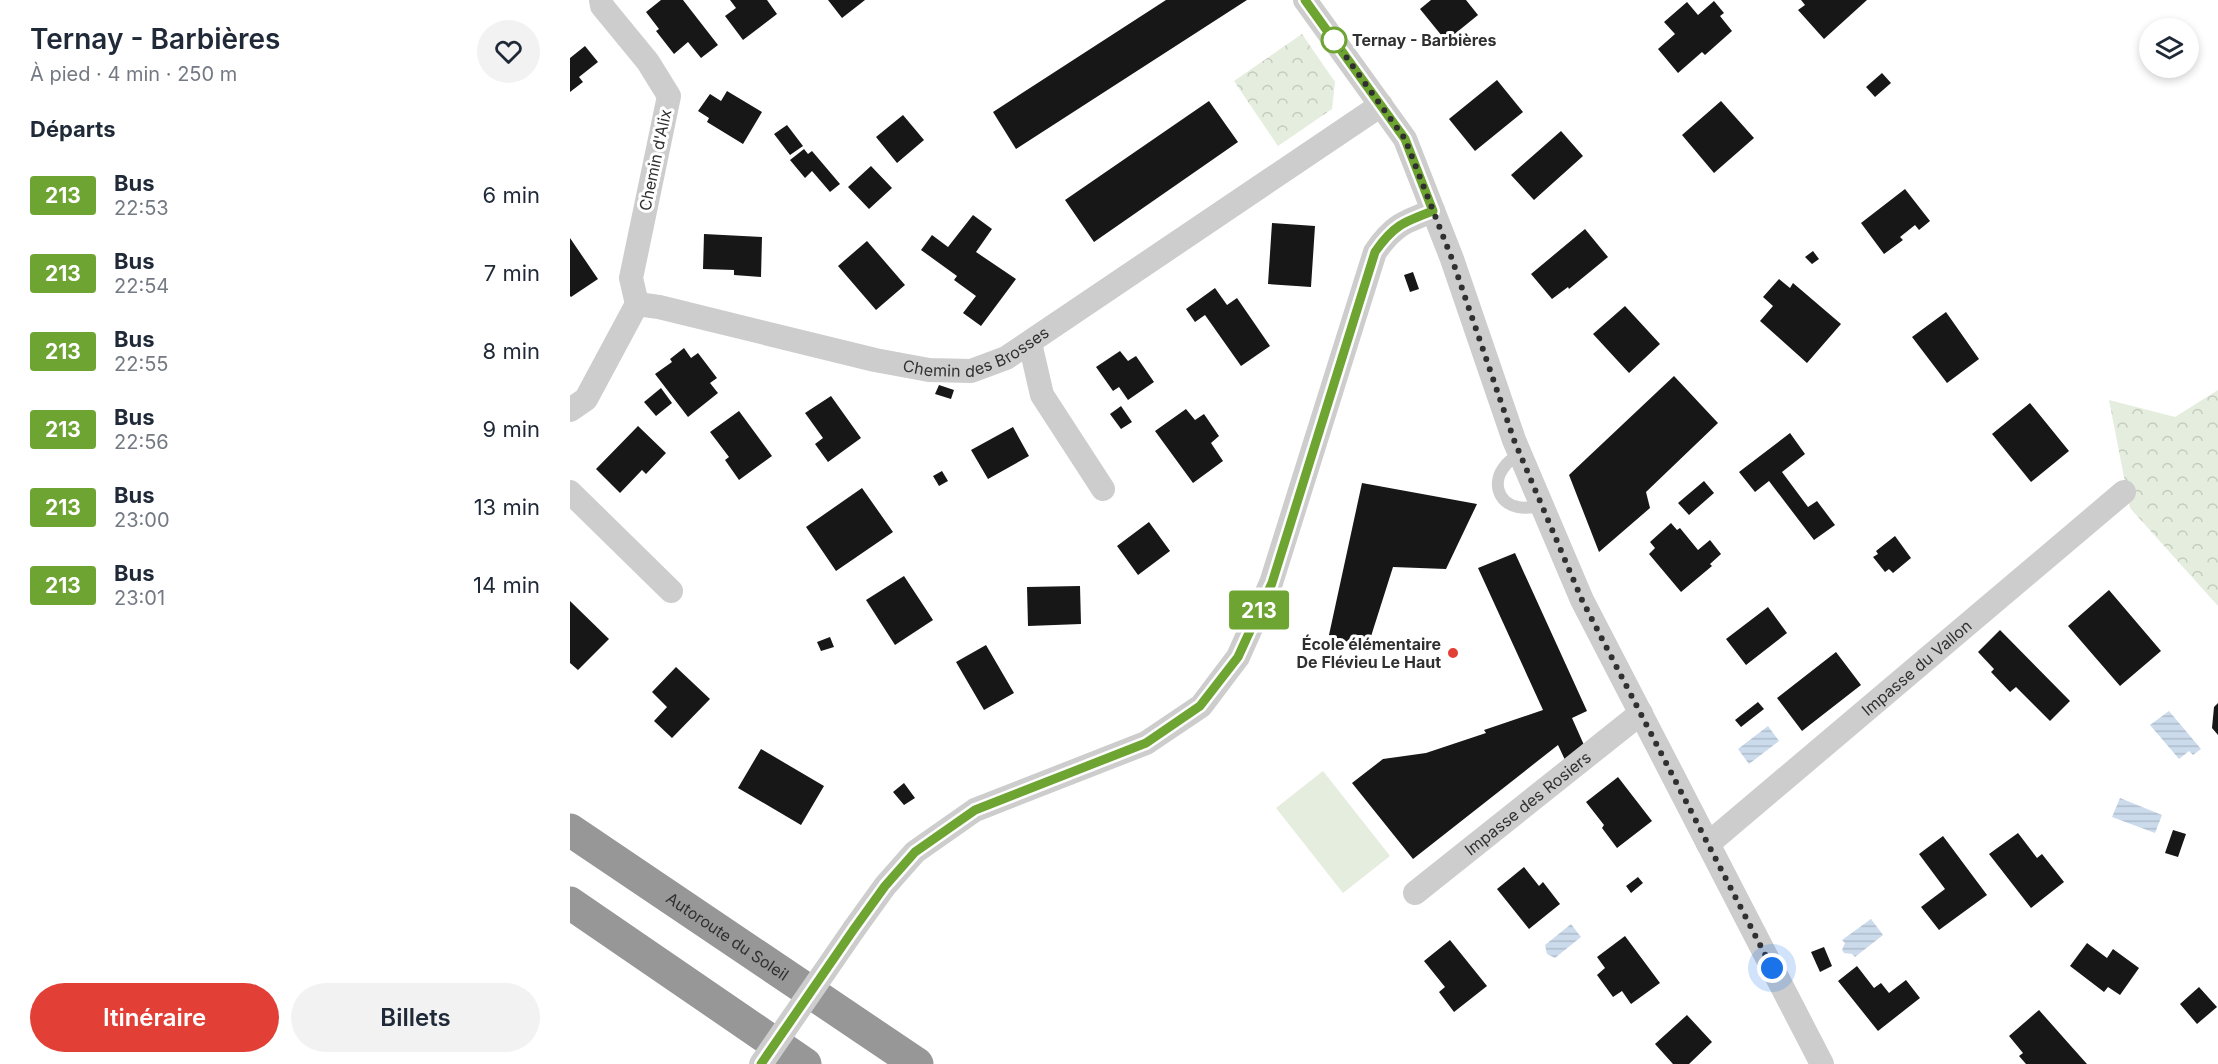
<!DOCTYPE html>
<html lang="fr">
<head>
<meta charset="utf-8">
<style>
	:root { --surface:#fff; --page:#f2f2f3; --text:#1f2937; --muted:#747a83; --accent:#e24037 }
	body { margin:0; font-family:Inter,sans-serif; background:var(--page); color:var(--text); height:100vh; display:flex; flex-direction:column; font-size:22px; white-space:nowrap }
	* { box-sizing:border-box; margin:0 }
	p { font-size:20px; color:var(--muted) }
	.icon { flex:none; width:33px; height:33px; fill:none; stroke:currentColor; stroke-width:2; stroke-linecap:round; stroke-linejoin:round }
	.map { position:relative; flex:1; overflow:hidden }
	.panel { display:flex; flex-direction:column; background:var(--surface); width:570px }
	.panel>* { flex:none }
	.badge { padding:0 12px; border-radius:4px; font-size:21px; line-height:39px }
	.fabs { position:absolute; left:1569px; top:18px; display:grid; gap:12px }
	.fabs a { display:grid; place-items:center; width:60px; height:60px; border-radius:50%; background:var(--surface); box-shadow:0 3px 9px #0003; font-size:30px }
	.you { position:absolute; width:30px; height:30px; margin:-15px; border:4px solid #fff; border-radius:50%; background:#1a73e8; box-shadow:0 0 0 9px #1a73e833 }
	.map>.badge { position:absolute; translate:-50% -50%; box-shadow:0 0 0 3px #fff }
	h2 { padding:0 30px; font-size:22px; line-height:54px }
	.round { display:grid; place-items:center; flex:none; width:63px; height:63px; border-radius:32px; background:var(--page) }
	.overview { display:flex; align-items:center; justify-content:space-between; height:102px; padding:0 30px }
	h1 { font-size:28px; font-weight:600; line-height:45px }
	.action { display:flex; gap:12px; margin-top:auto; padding:12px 30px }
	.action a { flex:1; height:69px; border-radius:36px; background:var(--accent); color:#fff; font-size:24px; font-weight:600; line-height:69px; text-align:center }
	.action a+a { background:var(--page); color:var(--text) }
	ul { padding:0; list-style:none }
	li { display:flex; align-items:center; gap:18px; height:78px; padding:0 30px }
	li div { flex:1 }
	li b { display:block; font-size:22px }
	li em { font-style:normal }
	li .badge { min-width:66px; font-weight:700; text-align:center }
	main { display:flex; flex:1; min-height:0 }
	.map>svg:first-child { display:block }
	.forest { fill:url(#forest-crowns) }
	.pitch { fill:#e4edde }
	.water { fill:url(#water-rules) }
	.building { fill:#171717 }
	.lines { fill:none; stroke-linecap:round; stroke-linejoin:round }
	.service { stroke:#cdcdcd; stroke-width:12 }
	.minor { stroke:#cdcdcd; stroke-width:24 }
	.motorway { stroke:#979797; stroke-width:33 }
	.minor-bridge { stroke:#cdcdcd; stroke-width:24 }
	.line-casing { stroke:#fff; stroke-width:14 }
	.line { stroke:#6da432; stroke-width:9 }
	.walk { stroke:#303030; stroke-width:6; stroke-dasharray:0 10.8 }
	.stop-dot { fill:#fff; stroke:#6da432; stroke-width:3 }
	.poi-dot { fill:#e24037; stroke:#fff; stroke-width:2 }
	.labels { text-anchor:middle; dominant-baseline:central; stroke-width:6; stroke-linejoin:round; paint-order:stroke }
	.stop-label { font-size:16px; font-weight:bold; fill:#303030; stroke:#fff; text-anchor:start }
	.street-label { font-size:16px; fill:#303030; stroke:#fff }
	.poi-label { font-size:16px; font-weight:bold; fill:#303030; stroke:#fff; text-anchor:end }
</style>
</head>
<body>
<main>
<section class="panel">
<div class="overview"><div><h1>Ternay - Barbières</h1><p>À pied · 4 min · 250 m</p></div><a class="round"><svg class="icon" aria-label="heart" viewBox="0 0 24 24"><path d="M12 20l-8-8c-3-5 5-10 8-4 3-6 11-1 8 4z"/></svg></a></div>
<h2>Départs</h2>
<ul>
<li><span class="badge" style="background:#6da432;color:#fff">213</span><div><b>Bus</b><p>22:53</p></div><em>6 min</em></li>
<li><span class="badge" style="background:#6da432;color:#fff">213</span><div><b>Bus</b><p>22:54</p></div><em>7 min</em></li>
<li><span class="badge" style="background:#6da432;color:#fff">213</span><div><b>Bus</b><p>22:55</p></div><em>8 min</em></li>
<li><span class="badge" style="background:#6da432;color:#fff">213</span><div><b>Bus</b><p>22:56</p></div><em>9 min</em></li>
<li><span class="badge" style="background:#6da432;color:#fff">213</span><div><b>Bus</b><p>23:00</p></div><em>13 min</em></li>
<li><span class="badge" style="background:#6da432;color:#fff">213</span><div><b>Bus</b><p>23:01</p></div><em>14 min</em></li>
</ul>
<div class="action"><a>Itinéraire</a><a>Billets</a></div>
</section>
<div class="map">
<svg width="1648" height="1064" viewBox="0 0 1648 1064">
	<defs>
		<pattern id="forest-crowns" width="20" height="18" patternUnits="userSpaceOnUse" patternTransform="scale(1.5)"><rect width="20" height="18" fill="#e4edde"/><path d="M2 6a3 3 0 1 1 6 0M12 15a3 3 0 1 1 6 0" fill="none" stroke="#c4ccbf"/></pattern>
		<pattern id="water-rules" width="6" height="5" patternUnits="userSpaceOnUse" patternTransform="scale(1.5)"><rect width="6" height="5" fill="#cbdbec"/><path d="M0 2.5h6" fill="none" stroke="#afbccb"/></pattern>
	</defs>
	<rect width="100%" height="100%" fill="#fff"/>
	<path class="forest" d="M732,34L765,82L762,109L708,146L664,81Z
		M1648,390V606L1560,508L1539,400L1605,417Z"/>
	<path class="pitch" d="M753,771L820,856L773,893L706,808Z"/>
	<path class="water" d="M1599,711L1631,749L1623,755L1619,751L1609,759L1580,725Z
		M1198,726L1209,741L1179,764L1168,749Z
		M1550,798L1592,815L1585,833L1542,817Z
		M1301,919L1313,935L1285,957L1282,954L1274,953L1272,950L1275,943L1272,940Z
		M1001,924L1011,937L985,958L977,954L975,945Z"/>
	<path class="building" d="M91,0H113L148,45L131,58L118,42L104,54L86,31L89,29L76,12Z
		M160,0H197L207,14L173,40L155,16L166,8Z
		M258,0H295L272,18Z
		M596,0H677L446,149L423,112Z
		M861,0H896L908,15L876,41L850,9Z
		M1231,0H1297L1254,39L1228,10L1235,5Z
		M1144,1L1154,13L1150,16L1162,31L1135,55L1132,52L1108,73L1088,49L1105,34L1094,22L1117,2L1128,15Z
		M15,46L28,62L9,77L13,82L0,92V58Z
		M1312,73L1321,83L1305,97L1296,87Z
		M927,80L953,112L905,151L879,119Z
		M157,91L192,112L173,144L137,122L139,118L128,111L140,94L151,101Z
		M639,101L668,142L524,242L495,200Z
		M1151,101L1184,138L1144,173L1112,135Z
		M333,115L354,140L327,163L306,137Z
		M217,125L233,146L220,155L204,134Z
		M991,131L1013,156L964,200L941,175Z
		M234,149L238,154L242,151L270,184L260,192L242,171L235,178L220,160Z
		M301,166L322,188L299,209L278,187Z
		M1335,189L1360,221L1349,230L1345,225L1330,237L1333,240L1314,254L1291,223Z
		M403,215L422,229L406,252L446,279L411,326L393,313L406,296L384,280L387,276L351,250L362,235L378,247Z
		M702,223L745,226L741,287L698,284Z
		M1015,229L1038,257L999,289L998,287L982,299L961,274Z
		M134,234L192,237L191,277L164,275V270L133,269Z
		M0,238L28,279L1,297L0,296Z
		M297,241L335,285L306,310L268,266Z
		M1243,251L1249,259L1242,264L1235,257Z
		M843,272L849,289L840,292L834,275Z
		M1209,279L1220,288L1223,283L1271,324L1237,363L1190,321L1203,306L1193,297Z
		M645,288L657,305L667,298L700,346L671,366L635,315L625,322L616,309Z
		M1055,306L1090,344L1059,373L1023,334Z
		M1376,312L1409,359L1377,383L1342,337Z
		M114,348L121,358L128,353L147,378L140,383L148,393L118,417L85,374L102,362L100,359Z
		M550,351L558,361L566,356L584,382L558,400L549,387L543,391L526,367Z
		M1104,376L1148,423L1076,492L1080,508L1029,552L999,475Z
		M369,385L384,390L381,399L365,394Z
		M91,388L102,403L86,416L74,402Z
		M261,396L291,438L258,462L245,444L253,438L235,413Z
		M1460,403L1499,451L1461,482L1422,434Z
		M551,406L562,422L551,429L540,414Z
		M616,409L625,420L634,414L649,436L641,443L653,461L623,483L585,431Z
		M169,411L202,456L169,480L155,460L159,457L140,432Z
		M68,426L96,453L76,474L72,470L50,493L26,469Z
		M443,427L459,456L418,479L401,450Z
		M1220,433L1235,454L1212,472L1238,507L1247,501L1265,525L1244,540L1199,481L1185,492L1169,472Z
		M372,471L378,481L369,486L363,476Z
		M1134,481L1144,493L1119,515L1108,503Z
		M792,483L907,504L876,569L823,567L797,649L759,635Z
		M292,488L323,532L266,571L236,527Z
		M579,522L600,551L568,575L547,546Z
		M1101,523L1107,530L1110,528L1128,550L1140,540L1151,554L1140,564L1142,566L1111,592L1079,554L1085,548L1080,542Z
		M1325,536L1341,558L1323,573L1319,569L1315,572L1303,557L1308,554L1306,551Z
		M945,553L1017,711L1002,718L1014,745L995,760L988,745L843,859L782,783L813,759L856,753L916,733L914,730L973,710L908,568Z
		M334,576L363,620L325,645L296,600Z
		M510,586L511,624L458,626L457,587Z
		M1539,590L1591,651L1550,686L1498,626Z
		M0,601L39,639L8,670L0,663Z
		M1198,607L1217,633L1176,665L1156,639Z
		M1430,630L1500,701L1480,721L1446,687L1440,692L1421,672L1424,669L1408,652Z
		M260,637L264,647L251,651L247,642Z
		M416,645L444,693L414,710L386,662Z
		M1266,652L1291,685L1232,731L1207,698Z
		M106,667L140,699L102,738L84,721L97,707L82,692Z
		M1188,702L1194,709L1171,727L1165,720Z
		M1648,703V735L1642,728L1644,707Z
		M191,749L254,786L231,825L168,788Z
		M1048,777L1082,821L1047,848L1032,828L1034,825L1016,802Z
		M334,783L345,798L334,805L323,792Z
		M1603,830L1616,834L1608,857L1595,853Z
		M1448,833L1467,858L1472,854L1494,882L1461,908L1419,854Z
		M1373,836L1417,895L1369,930L1351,907L1375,889L1349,854Z
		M954,867L969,886L973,882L990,904L959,929L927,889Z
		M1068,877L1073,883L1061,893L1056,886Z
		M1055,936L1090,983L1061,1004L1052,991L1043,997L1027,975L1035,968L1027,957Z
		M880,940L917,986L884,1012L869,992L875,987L854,961Z
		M1517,943L1537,958L1543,949L1569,968L1550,995L1538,987L1534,992L1500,966Z
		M1254,947L1262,966L1250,972L1241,952Z
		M1287,966L1304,988L1311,983L1319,993L1336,980L1350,998L1308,1031L1268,981Z
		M1629,987L1647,1007L1627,1024L1610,1004Z
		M1469,1010L1500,1045L1517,1064H1456L1449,1056L1453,1053L1439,1036Z
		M1117,1015L1142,1042L1119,1064H1103L1085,1044Z"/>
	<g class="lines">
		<path class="service" d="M950,454C945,457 938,461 935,466C922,481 927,503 948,507C956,509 963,507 972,505"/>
		<g class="minor">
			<path d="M31,0L32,6L78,62L99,96L61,278L67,304"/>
			<path d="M735,0L835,139L882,259L944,440L1012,600L1252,1064"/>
			<path d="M460,343L472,395L533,489"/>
			<path id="s1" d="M0,410L16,399L67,304L89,307L305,360L359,370L401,371L436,358L811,105"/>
			<path d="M0,492L101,591"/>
			<path id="s2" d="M1138,844L1554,492"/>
			<path id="s3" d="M845,893L1071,713"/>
			<path d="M284,929L315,886L345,852L405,810L576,743L631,706L668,657L701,583L805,252C823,226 833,222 863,211"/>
		</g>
		<g class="motorway">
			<path id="s4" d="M0,830L347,1064"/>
			<path d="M0,903L235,1064"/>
		</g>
		<path class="minor-bridge" d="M191,1064L284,929"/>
	</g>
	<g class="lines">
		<g class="line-casing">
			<path id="line" d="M191,1064L284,929L315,886L345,852L405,810L576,743L630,706L668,657L702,583L805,252C823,226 833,222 863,211L835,139L735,0"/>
		</g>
		<use href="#line" class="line"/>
		<path class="walk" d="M764,40L835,139L882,259L944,440L1012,600L1202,968"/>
	</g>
	<circle class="stop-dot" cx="764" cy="40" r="12"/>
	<circle class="poi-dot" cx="883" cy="653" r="6"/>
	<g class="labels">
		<g class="stop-label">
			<text x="782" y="40">Ternay - Barbières</text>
		</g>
		<g class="street-label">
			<text transform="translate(85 160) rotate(-78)">Chemin d'Alix</text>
			<text stroke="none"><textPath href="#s1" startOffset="478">Chemin des Brosses</textPath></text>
			<text stroke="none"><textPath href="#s2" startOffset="273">Impasse du Vallon</textPath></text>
			<text stroke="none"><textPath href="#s3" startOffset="144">Impasse des Rosiers</textPath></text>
			<text stroke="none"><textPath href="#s4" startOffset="190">Autoroute du Soleil</textPath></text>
		</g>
		<g class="poi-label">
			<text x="871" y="644">École élémentaire<tspan x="871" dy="18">De Flévieu Le Haut</tspan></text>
		</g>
	</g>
</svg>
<div class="fabs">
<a><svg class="icon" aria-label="layers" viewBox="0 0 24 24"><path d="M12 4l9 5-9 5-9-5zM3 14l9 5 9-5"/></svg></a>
</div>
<div class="you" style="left:1202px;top:968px"></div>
<b class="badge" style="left:689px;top:610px;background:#6da432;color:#fff">213</b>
</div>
</main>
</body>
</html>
